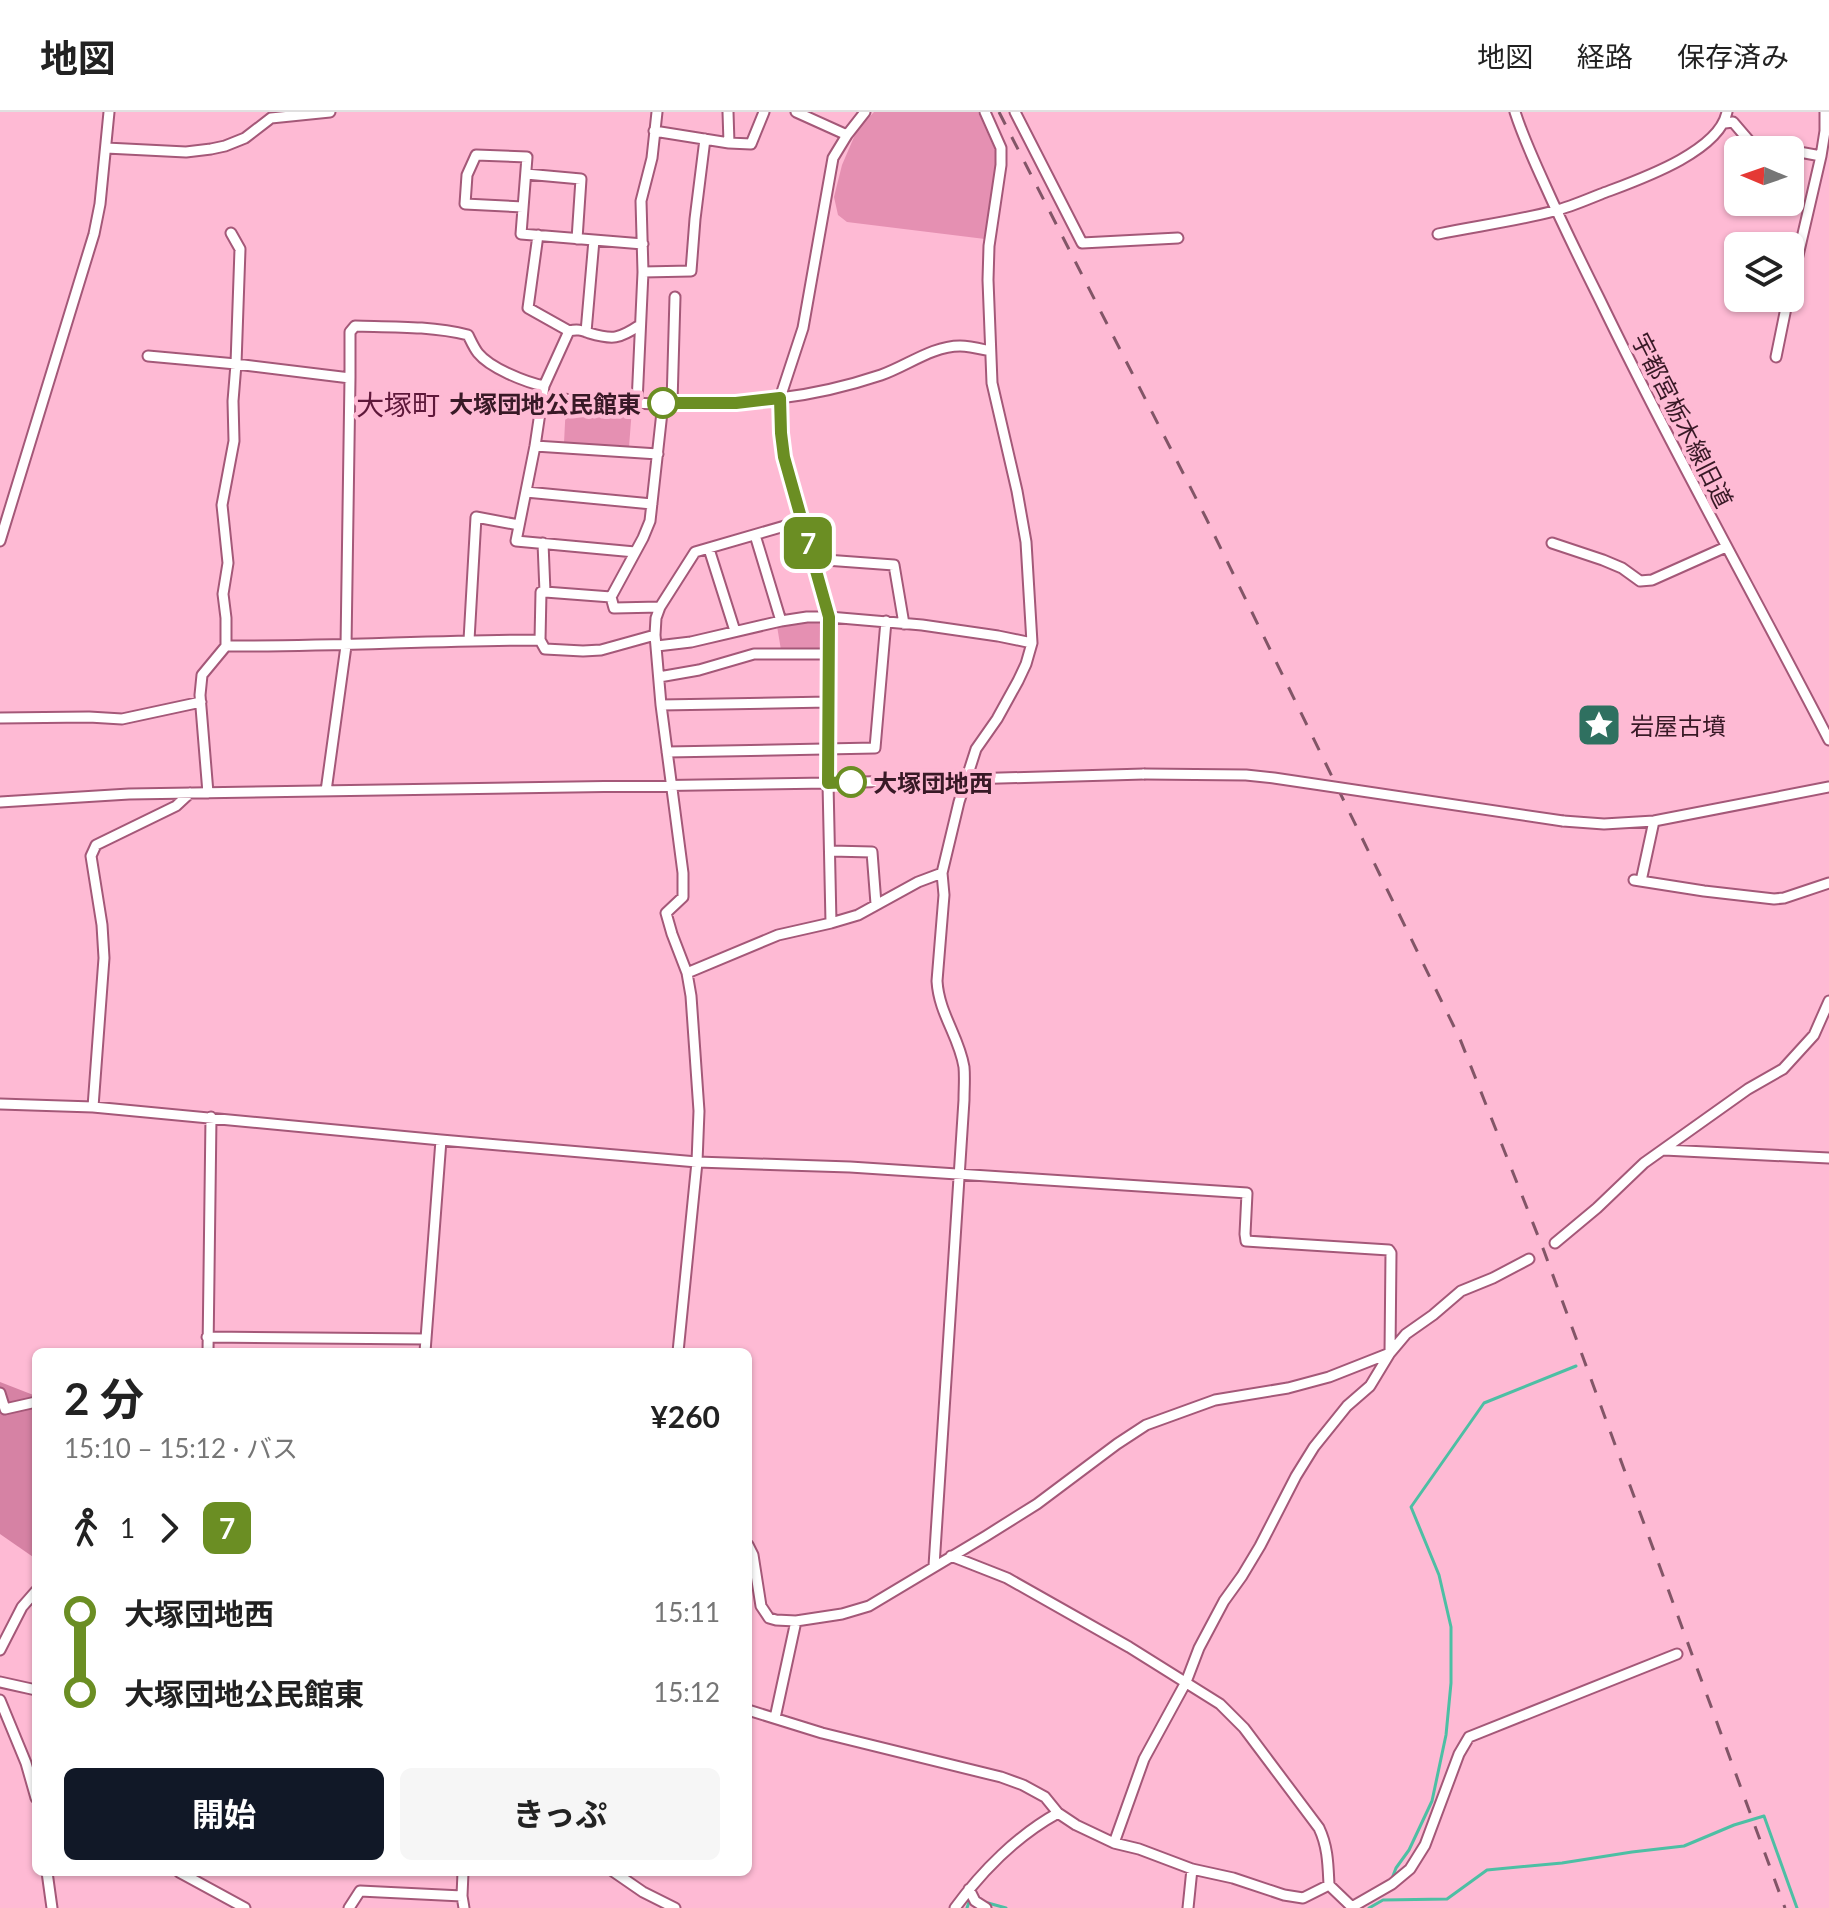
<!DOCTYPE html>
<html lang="ja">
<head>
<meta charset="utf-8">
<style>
	:root { --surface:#fff; --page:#f6f6f6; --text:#222; --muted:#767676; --line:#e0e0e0; --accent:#111827 }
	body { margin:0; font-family:Lato,"Noto Sans JP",sans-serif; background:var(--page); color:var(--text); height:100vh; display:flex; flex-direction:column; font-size:30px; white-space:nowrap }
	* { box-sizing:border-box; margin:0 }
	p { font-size:26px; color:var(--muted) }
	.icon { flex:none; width:44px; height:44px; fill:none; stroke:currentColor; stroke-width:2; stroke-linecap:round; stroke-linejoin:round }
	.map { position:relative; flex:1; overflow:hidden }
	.drawer { position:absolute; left:32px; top:1236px; width:720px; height:528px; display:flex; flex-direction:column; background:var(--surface); border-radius:12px; box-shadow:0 2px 6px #0004 }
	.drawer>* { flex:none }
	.badge { padding:0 16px; border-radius:12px; font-size:28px; line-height:52px }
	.needle { width:52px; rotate:272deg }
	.buttons { position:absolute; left:1724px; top:24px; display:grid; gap:16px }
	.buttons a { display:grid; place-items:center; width:80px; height:80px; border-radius:12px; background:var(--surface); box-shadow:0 2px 6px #0004; font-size:40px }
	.map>.badge { position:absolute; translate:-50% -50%; box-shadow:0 0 0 4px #fff }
	.legs { display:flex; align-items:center; gap:12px; height:88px; padding:0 32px; font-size:26px }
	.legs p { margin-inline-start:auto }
	.summary { display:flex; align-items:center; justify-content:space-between; height:136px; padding:0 32px }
	h1 { font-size:44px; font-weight:700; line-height:60px }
	.button { display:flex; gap:16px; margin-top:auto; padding:16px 32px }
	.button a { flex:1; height:92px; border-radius:12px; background:var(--accent); color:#fff; font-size:32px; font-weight:700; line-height:92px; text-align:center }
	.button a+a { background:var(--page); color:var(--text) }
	ul { padding:0 32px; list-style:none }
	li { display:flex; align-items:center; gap:28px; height:80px; font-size:30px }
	li i { display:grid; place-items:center; width:12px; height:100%; margin:0 10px; background:currentColor }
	li i::after { content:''; width:20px; height:20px; margin:-10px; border:6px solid; border-radius:50%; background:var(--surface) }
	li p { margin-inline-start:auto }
	li:first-child i { background:linear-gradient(#0000 50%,currentColor 0) }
	li:last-child i { background:linear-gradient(currentColor 50%,#0000 0) }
	header { display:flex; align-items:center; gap:48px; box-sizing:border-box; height:112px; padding:0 40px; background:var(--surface); border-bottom:2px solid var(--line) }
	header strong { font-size:38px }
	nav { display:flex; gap:44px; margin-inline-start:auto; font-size:28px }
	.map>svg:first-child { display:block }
	.green { fill:#e590b2 }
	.forest { fill:#d682a4 }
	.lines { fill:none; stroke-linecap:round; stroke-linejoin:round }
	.stream { stroke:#4dbfa4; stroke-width:3 }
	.minor-casing { stroke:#a45878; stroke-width:13 }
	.minor { stroke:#fff; stroke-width:9 }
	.rail { stroke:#825567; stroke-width:3; stroke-dasharray:14 14; stroke-linecap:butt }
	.minor-bridge-casing { stroke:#a45878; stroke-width:13; stroke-linecap:butt }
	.minor-bridge { stroke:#fff; stroke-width:9 }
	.line-1-casing { stroke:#fff; stroke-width:18 }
	.line-1 { stroke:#6b8e23; stroke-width:12 }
	.stop-1-dot { fill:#fff; stroke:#6b8e23; stroke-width:4 }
	.labels { text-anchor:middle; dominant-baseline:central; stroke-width:8; stroke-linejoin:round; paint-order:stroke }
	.stop-label { font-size:24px; font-weight:bold; fill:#381926; stroke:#febad4; text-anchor:end }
	.street-label { font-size:24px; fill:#381926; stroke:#febad4 }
	.poi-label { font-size:24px; fill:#381926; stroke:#febad4; text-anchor:start }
	.quarter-label { font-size:28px; fill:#5e183a; stroke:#febad4 }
</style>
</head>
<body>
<header>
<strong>地図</strong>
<nav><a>地図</a><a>経路</a><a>保存済み</a></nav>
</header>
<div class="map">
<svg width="1829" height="1796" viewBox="0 0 1829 1796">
	<rect width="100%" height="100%" fill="#febad4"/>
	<path class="green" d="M874,0H978L995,38L997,56L985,127L847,110L838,103L834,85L842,53L857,18Z
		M566,291L632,296L629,335L564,331Z
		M807,509H821L825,513V532L820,537L781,538L777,514Z"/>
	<path class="forest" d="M0,1270L36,1284V1447L0,1422Z"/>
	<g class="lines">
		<path class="stream" d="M1391,1769L1396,1756L1409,1738L1432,1689L1446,1623L1451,1571V1515L1439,1463L1411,1395L1484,1291L1576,1254
			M988,1791L1006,1796
			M967,1796L969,1790
			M1369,1796L1383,1788L1447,1787L1487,1758L1562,1751L1632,1740L1684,1734L1734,1713L1764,1704L1797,1796"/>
		<g class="minor-casing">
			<path id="minor" d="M728,0L729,31
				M796,0L847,23
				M1015,0L1082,131L1178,126
				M1515,0C1523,25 1534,49 1545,73C1562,111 1581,150 1600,188C1672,337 1753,481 1829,628
				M1725,11L1733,10L1751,31L1821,44
				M654,19L729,31L751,32L764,0
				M106,36L186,40L211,37L225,34L245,26L271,6L330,0
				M526,62L581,67L577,127
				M523,95L465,92L467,63L476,43L527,45L521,122L643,132
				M1438,122C1477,114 1516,109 1554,99C1570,95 1586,88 1601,82C1635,69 1719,41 1727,0
				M538,123L528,196L569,219
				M643,160L691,159L695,107L705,27
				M1790,178L1821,44L1825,19V0
				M586,220L594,128
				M148,244L236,252L350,266L346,534L326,679
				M1776,245L1788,186
				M350,266V220L355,214C392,215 432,214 468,223C471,229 474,236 478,241C490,256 525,270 544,274
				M542,286C620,290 701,298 780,286C814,282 848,274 881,263C907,254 932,234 960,234C970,234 981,237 990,239
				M637,291L643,160L641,89L652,46L657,0
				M672,291L675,185
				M535,334L658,342
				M526,380L652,392
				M755,423L781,509
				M0,429L94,122L100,92L109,0
				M543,431L545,480L611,485
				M1552,431L1603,448L1622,456L1640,469L1652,468L1726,435
				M709,437L735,519
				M635,440L516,429L535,334L544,274L569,219C577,217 581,218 589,221C613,228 619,227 640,213
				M812,447L894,453L904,512
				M660,495L614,496L611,485L643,426L650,409L663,291
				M469,528L476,405L519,413
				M540,528L541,480H545
				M226,534C331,535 435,528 540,528L545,537L583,539L601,538L655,523
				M657,534L691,530L781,509L807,505H829L922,513L998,524L1032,531
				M659,565L699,558L754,542H829
				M661,593L829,590
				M0,606L89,605L122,607L201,590
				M667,640L875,636L886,509
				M208,681L200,583L202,563L226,534V506L223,482L228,451L222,393L234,329L233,289L236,252L240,137L231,121
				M0,690L129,682L828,671L1144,662
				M1563,709L1604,712L1654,709L1829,675
				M831,739L872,740L876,792
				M1634,768L1704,779L1774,787L1784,786L1829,771
				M1641,769L1654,709
				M831,811L828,671L829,505L784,345L780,286L803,216L833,46L847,23L865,0
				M687,861L778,823L831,811L858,803L918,770L942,761
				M0,992L93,995L441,1028L697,1050L850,1055L1247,1081L1245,1122L1246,1129L1389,1138L1391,1141L1390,1241
				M93,995L104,846L102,813L91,744L96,733L176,694L190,681
				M1664,1038L1829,1046
				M1555,1131L1597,1096L1644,1051L1748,977L1783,957L1814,923L1829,889
				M207,1225L426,1227
				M208,1240L211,1005
				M425,1240L441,1028
				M678,1240L697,1050L699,999L691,884L687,861L672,822L666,801L683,785V761L661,593L655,523L656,506L660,495L695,440L802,409
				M0,1281L5,1297L36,1290
				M748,1433L753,1443L761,1494L769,1506L776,1508L796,1509L842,1502L869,1494L986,1424L1037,1392L1117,1332L1146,1313L1215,1288L1288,1276L1329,1265L1390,1241
				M951,1444L1007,1466L1129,1535L1220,1592L1244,1616L1319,1716C1328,1735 1328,1753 1329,1773L1353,1796
				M934,1454L964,988C964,977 965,966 964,955C959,924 939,902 937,869L944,783L942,761L959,690L976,637L997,607L1018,569L1026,552L1032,531L1026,430L1017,379L992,271L988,168L989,134L1001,53V36L985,0
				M0,1538L22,1495L36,1479
				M0,1570L36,1578
				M0,1588L26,1651L36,1686
				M748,1598L822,1621L1001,1665L1023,1673L1045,1685L1058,1701L1076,1713L1114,1731L1139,1737L1192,1757L1233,1766L1284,1783L1303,1786L1329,1773
				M775,1606L796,1509
				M1114,1731L1144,1647L1186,1570L1199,1536L1224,1489L1242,1464L1260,1434L1296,1364L1314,1335L1347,1294L1370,1274L1390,1241L1406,1222L1433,1203L1461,1179L1493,1166L1529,1147
				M47,1760L52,1796
				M179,1760L245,1796
				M463,1760L462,1784L464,1796
				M614,1760L643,1780L675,1796
				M969,1777L975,1789L986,1796
				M1352,1795L1392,1772L1410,1757L1425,1733L1459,1642L1469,1625L1677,1542
				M349,1796L360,1779L462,1784
				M955,1796C982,1759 1018,1723 1058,1701
				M1188,1796L1192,1757"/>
		</g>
		<use href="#minor" class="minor"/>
		<path class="rail" d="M999,0L1206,406L1460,927L1544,1139L1785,1796"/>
		<g class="minor-bridge-casing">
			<path id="minor-bridge" d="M1144,662L1246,663L1274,666L1563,709"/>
		</g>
		<use href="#minor-bridge" class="minor-bridge"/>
	</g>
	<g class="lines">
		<g class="line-1-casing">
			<path id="line-1" d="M663,291H736L780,286L781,321L784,345L829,505L828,671L851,670"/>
		</g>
		<use href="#line-1" class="line-1"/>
	</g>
	<defs>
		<g id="sight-square" transform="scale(2.3)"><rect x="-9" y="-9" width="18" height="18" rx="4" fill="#2f7060" stroke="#febad4"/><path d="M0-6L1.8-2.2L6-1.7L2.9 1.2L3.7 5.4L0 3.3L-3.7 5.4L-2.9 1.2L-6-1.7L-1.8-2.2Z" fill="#fff"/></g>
	</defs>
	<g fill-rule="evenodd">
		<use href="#sight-square" x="1599" y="613"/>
	</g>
	<g class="stop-1-dot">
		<circle cx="663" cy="291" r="14"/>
		<circle cx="851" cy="670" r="14"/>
	</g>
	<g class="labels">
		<g class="stop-label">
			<text x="641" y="291">大塚団地公民館東</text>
			<text x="873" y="670" text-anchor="start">大塚団地西</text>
		</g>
		<g class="street-label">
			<text transform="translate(1683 308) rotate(63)">宇都宮栃木線旧道</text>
		</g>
		<g class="poi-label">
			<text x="1630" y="613">岩屋古墳</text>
		</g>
		<g class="quarter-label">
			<text x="398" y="292">大塚町</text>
		</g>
	</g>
</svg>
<div class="buttons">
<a><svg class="needle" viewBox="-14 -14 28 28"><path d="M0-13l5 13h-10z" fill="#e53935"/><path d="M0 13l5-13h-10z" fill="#767676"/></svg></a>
<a><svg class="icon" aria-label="layers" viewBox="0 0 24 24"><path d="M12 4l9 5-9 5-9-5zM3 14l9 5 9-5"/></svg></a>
</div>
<b class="badge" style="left:808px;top:431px;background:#6b8e23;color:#fff">7</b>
<section class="drawer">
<div class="summary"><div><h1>2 分</h1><p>15:10 – 15:12 · バス</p></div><b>¥260</b></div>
<div class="legs"><svg class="icon" aria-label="walk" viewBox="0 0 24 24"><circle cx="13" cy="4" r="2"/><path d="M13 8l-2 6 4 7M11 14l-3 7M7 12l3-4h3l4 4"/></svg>1<svg class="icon" aria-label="forward" viewBox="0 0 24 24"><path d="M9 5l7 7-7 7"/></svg><b class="badge" style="background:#6b8e23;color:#fff">7</b></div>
<ul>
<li><i style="color:#6b8e23"></i><b>大塚団地西</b><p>15:11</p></li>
<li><i style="color:#6b8e23"></i><b>大塚団地公民館東</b><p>15:12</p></li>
</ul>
<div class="button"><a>開始</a><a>きっぷ</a></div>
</section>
</div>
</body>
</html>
